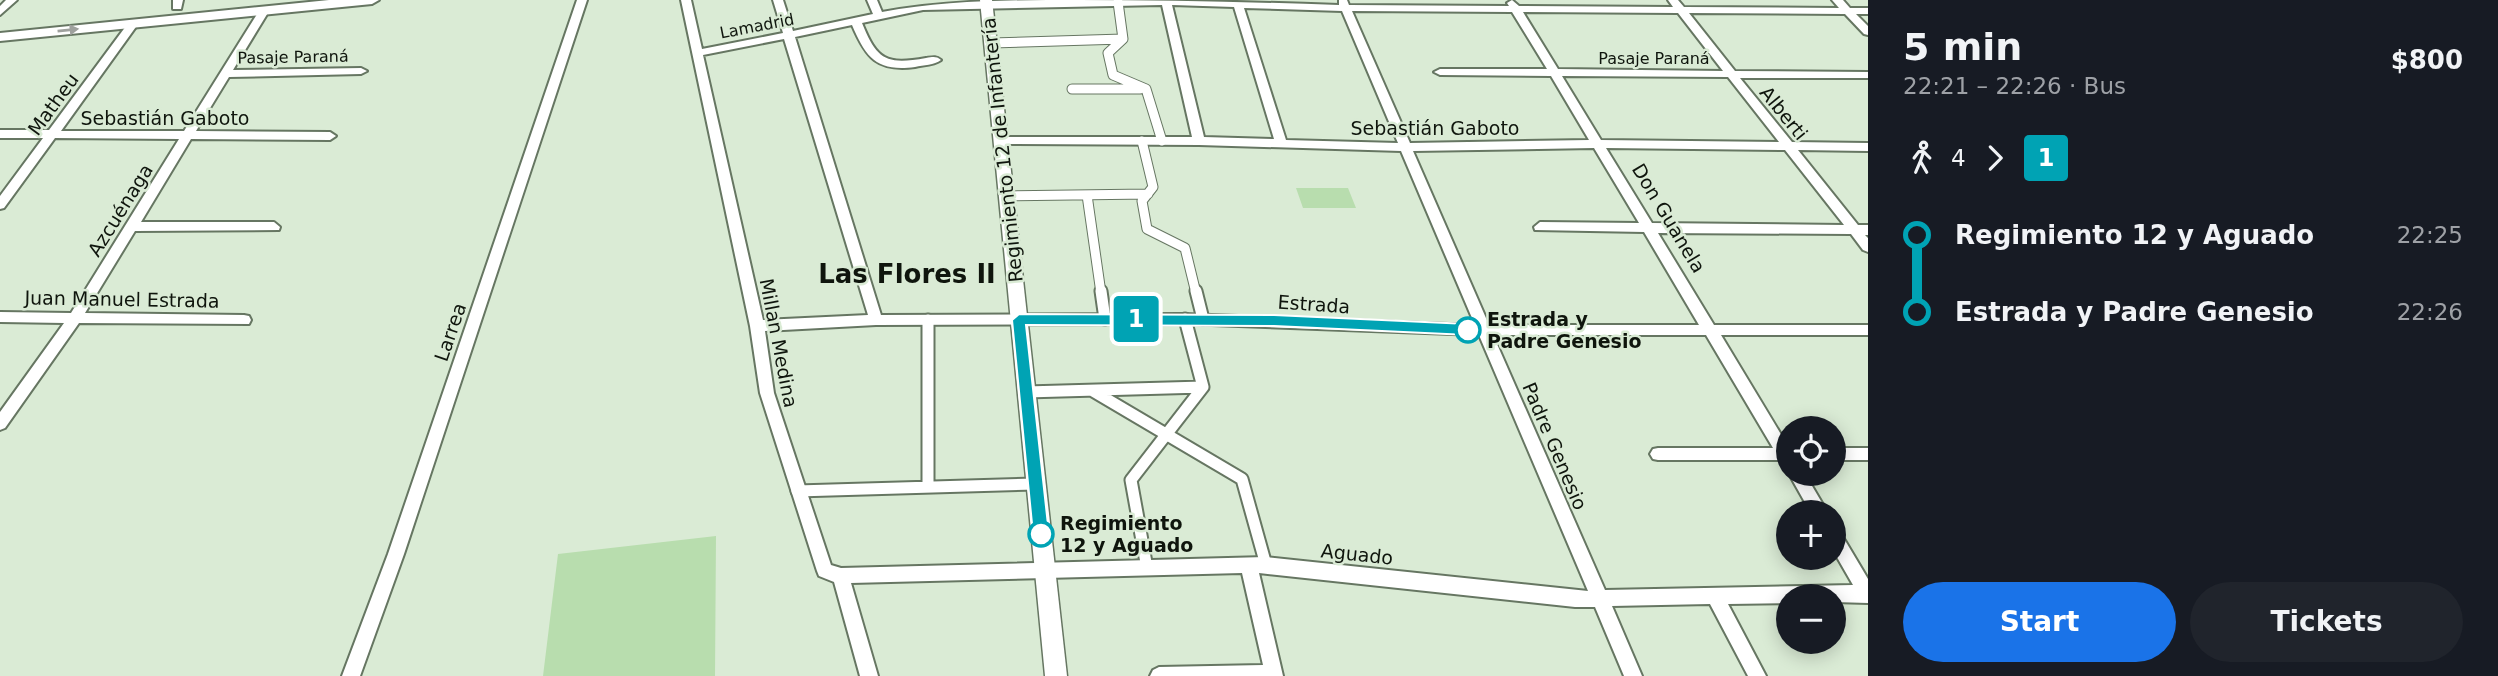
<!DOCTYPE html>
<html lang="en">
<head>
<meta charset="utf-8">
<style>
	:root { --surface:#171b24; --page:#20242c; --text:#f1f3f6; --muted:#9ea1a6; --accent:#1a73e8 }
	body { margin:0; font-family:"DejaVu Sans",sans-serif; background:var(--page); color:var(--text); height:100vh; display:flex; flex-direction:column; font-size:26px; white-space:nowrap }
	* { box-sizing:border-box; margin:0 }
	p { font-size:23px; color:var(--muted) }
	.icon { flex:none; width:38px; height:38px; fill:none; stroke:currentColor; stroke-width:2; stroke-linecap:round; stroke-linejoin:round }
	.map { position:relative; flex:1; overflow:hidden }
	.drawer { display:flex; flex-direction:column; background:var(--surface); width:630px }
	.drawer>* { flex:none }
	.badge { padding:0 14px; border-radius:5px; font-size:24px; line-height:46px }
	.tools { position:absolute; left:1776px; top:416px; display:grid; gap:14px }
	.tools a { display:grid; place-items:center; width:70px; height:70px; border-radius:50%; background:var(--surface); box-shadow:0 4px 18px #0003; font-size:35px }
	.map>.badge { position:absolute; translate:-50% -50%; box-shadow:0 0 0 4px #fff }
	.legs { display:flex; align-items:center; gap:10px; height:77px; padding:0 35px; font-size:23px }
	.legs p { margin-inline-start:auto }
	.headline { display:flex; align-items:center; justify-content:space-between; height:119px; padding:0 35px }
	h1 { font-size:38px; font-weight:600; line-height:52px }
	.action { display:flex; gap:14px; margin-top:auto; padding:14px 35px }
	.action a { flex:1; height:80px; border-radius:42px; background:var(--accent); color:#fff; font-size:28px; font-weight:600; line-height:80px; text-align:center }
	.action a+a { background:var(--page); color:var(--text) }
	ul { padding:0 35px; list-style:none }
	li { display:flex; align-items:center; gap:24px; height:77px; font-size:26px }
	li i { display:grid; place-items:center; width:10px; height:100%; margin:0 9px; background:currentColor }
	li i::after { content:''; width:18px; height:18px; margin:-9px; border:5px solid; border-radius:50%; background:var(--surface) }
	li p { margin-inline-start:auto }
	li:first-child i { background:linear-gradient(#0000 50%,currentColor 0) }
	li:last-child i { background:linear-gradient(currentColor 50%,#0000 0) }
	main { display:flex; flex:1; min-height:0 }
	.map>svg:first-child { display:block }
	.green { fill:#b8ddae }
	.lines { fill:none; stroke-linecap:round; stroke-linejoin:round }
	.pedestrian-far1-casing { stroke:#667662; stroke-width:11 }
	.pedestrian-casing { stroke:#667662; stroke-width:15 }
	.minor-casing { stroke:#667662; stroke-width:4 }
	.tertiary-casing { stroke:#667662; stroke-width:3 }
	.secondary-casing { stroke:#667662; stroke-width:4 }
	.pedestrian-far1 { stroke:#fff; stroke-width:9 }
	.pedestrian { stroke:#fff; stroke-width:11 }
	.minor { fill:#fff; fill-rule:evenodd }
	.tertiary { fill:#fff; fill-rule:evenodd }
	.secondary { fill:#fff; fill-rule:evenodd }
	.oneway { fill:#9fa19e }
	.line-1 { fill:#00a3b4; stroke:#fff; stroke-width:2 }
	.stop-1-dot { fill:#fff; stroke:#00a3b4; stroke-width:3.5 }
	.labels { text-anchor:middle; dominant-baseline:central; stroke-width:5; stroke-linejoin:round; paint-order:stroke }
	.far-street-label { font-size:16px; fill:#0f150d; stroke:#daebd5 }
	.street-label { font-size:19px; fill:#0f150d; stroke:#daebd5 }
	.stop-label { font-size:19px; font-weight:bold; fill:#0f150d; stroke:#daebd5; text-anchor:start }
	.district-label { font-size:26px; font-weight:bold; fill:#0f150d; stroke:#daebd5 }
</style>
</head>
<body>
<main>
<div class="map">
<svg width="1868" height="676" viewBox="0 0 1868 676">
	<rect width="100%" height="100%" fill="#daebd5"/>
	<path class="green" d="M1296,188H1348L1356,208H1303Z
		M716,536L715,676H543L558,554Z"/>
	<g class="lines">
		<g class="pedestrian-far1-casing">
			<path id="pedestrian-far1" d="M1118,2L1123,39L1108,53L1113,75L1146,89L1162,141
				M992,43L1123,39
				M1072,89H1140
				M1142,141L1153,187L1142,201L1147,229L1185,248L1196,293
				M1087,195L1101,293
				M1007,196L1148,194"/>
		</g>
		<g class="pedestrian-casing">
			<path id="pedestrian" d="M1101,291L1105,319
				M1196,291L1203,319
				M928,320V487
				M1093,391L1242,479L1266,565
				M1026,392L1203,387
				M797,491L1035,484
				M1147,568L1131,480L1203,387L1185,319"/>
		</g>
		<g class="minor-casing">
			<path id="minor" d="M6,0H17L0,15V6Z
				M173,0H183L181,9H173Z
				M577,0H587L404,554L360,676H342L388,554Z
				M681,0H691L702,49L783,33L773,0H783L793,31L873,14L867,0H877L882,12C947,0 1013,0 1078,0C1165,0 1252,2 1339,5V0H1347L1349,5L1509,6L1507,3L1512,0L1519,6L1673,7L1668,0H1678L1684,7L1839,8L1832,0H1843L1850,8H1868V14H1856L1868,26V35L1864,34L1845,14L1689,13L1735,71L1868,72V78H1740L1792,142L1868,143V151L1798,150L1858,225H1868V235H1865L1868,238V252L1863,250L1851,234L1658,233L1714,325H1868V335H1721L1788,446V465L1781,460H1658L1653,459L1650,454L1653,449L1658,448H1773L1706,335H1493L1605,590L1853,585L1834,552V530L1840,532L1868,579V603L1834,602V597H1788V603L1728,604L1766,676H1748L1710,604L1612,606L1642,676H1624L1595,607H1575L1259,573L1283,676H1150L1153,670L1159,667L1263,665L1242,573L851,583L878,676H860L834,582L819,576L817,571L760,393L750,326ZM1162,5L1192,137H1002L998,138V144L1199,145L1401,151L1475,325L1185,314L881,315L795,37L852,25C866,58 877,72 915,67C924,65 934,65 941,60C936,56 933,57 926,58C886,65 877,60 862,23L923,10ZM1172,5L1234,7L1274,139L1204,137ZM1244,8L1342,11L1398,143L1286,140ZM1352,11L1512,12L1547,69H1440L1434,72L1440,75L1551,76L1589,140L1410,143ZM1523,12L1678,13L1723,71L1558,69ZM784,39L868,315L763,320L703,55ZM1562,76L1728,77L1779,142L1601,140ZM1594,148L1639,223L1540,222L1534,227L1535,230L1644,232L1699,325H1489L1413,151ZM1606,148L1785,150L1844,225L1652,223ZM1185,324L1479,335L1588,591L1266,557L841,568L831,565L774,393L765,331L876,325Z
				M264,8L269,11L233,70L361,68L367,71L361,74L229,77L196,131L330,132L336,136L330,140L191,139L141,222H274L280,227L279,230L135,231L85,313L244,315L249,316L251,320L249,324L79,323L5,428L0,430V412L64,323L0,322V312L71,313L179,139L55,138L4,208L0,209V196L43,138H0V130H49L129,22L133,21L138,24L61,131H184L259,11Z
				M1834,448H1868V460H1834Z
				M1789,474H1805L1828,513H1811Z"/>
		</g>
		<g class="tertiary-casing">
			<path id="tertiary" d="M980,0H992L1067,676H1045Z"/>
		</g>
		<g class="secondary-casing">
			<path id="secondary" d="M329,0H379L372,4L0,41V33Z"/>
		</g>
		<use href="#pedestrian-far1" class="pedestrian-far1"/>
		<use href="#pedestrian" class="pedestrian"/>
		<use href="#minor" class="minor"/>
		<use href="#tertiary" class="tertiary"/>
		<use href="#secondary" class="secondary"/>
	</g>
	<defs><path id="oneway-solid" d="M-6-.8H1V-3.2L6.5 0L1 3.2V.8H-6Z" transform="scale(1.75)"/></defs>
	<use class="oneway" href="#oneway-solid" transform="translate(68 30) rotate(-6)"/>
	<path class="line-1" d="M1019,314L1274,315L1468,324L1474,330L1468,335L1274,326L1026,325L1049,534L1041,541L1033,534L1012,320Z"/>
	<g class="stop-1-dot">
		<circle cx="1468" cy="330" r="12"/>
		<circle cx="1041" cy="534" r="12"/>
	</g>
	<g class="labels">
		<g class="far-street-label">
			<text transform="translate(757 26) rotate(-11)">Lamadrid</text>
			<text transform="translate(293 57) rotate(-1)">Pasaje Paraná</text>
			<text x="1654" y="58">Pasaje Paraná</text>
		</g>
		<g class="street-label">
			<text transform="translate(53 104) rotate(-54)">Matheu</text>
			<text transform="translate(1784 113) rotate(51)">Alberti</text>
			<text x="165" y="118">Sebastián Gaboto</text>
			<text x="1435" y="128">Sebastián Gaboto</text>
			<text transform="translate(1002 150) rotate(-96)">Regimiento 12 de Infantería</text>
			<text transform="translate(120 210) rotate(-58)">Azcuénaga</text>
			<text transform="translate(1669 218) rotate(59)">Don Guanela</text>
			<text transform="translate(122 299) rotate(1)">Juan Manuel Estrada</text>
			<text transform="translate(1314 304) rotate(4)">Estrada</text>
			<text transform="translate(450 332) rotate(-71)">Larrea</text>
			<text transform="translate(779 343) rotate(79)">Millan Medina</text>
			<text transform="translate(1555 446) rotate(67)">Padre Genesio</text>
			<text transform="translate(1357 554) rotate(6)">Aguado</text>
		</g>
		<g class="stop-label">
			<text x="1487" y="319">Estrada y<tspan x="1487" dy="22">Padre Genesio</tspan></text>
			<text x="1060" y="523">Regimiento<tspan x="1060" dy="22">12 y Aguado</tspan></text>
		</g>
		<g class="district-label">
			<text x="907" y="274">Las Flores II</text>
		</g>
	</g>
</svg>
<div class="tools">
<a><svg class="icon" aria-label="locate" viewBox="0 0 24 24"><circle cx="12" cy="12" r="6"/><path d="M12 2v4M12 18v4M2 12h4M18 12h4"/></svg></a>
<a>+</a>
<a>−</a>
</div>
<b class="badge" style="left:1136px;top:319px;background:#00a3b4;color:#fff">1</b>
</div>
<section class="drawer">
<div class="headline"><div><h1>5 min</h1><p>22:21 – 22:26 · Bus</p></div><b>$800</b></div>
<div class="legs"><svg class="icon" aria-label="walk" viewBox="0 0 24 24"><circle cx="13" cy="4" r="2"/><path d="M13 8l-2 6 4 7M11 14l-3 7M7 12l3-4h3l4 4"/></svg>4<svg class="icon" aria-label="forward" viewBox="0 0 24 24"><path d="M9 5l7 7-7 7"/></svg><b class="badge" style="background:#00a3b4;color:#fff">1</b></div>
<ul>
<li><i style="color:#00a3b4"></i><b>Regimiento 12 y Aguado</b><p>22:25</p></li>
<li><i style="color:#00a3b4"></i><b>Estrada y Padre Genesio</b><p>22:26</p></li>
</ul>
<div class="action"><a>Start</a><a>Tickets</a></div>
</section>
</main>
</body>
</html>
